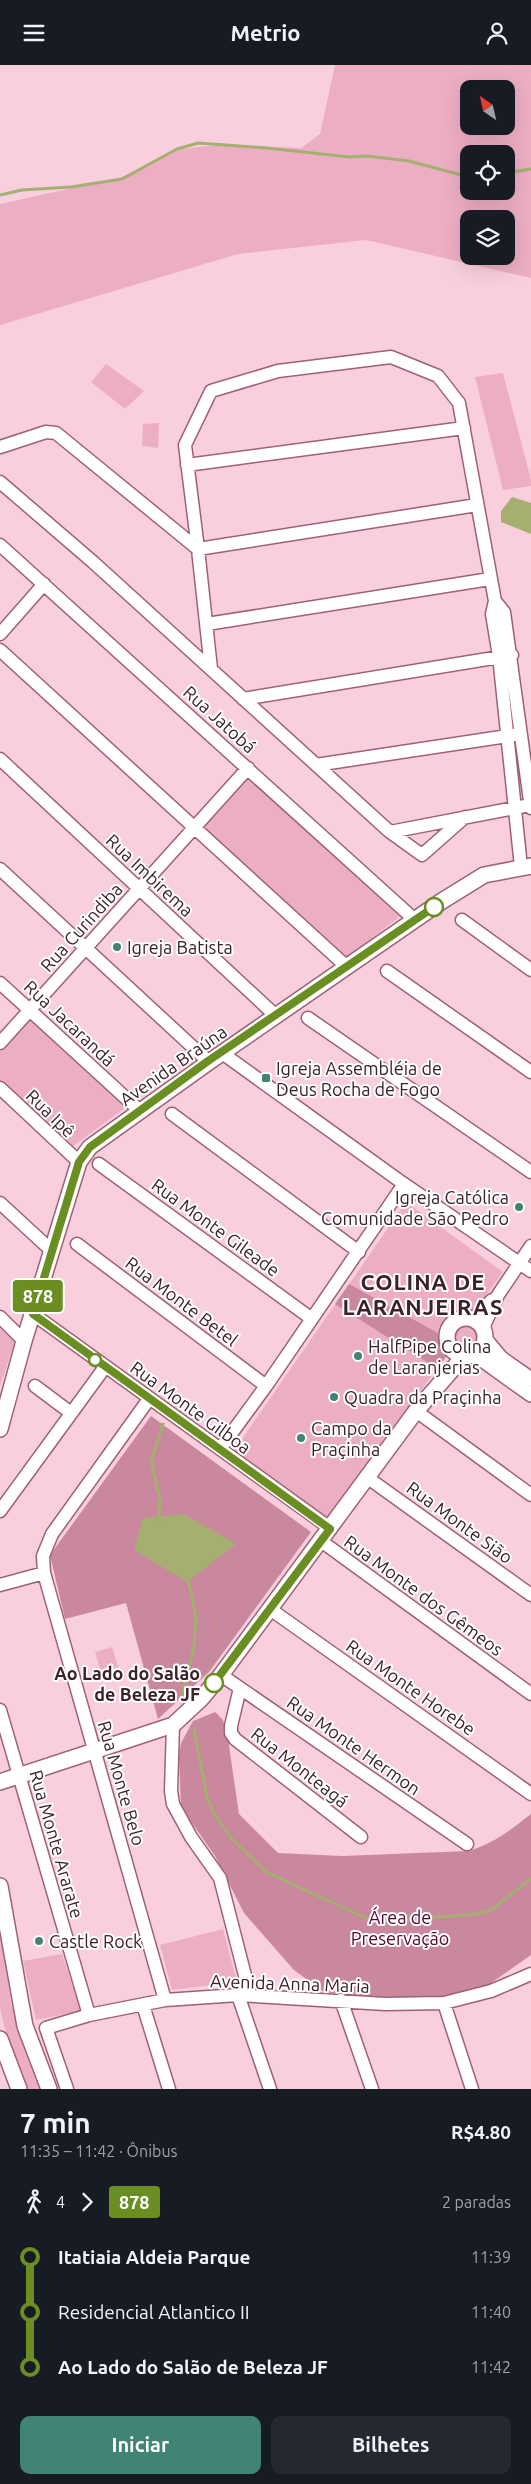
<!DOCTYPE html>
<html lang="pt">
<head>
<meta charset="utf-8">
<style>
	:root { --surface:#171b24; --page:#242831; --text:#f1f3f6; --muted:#9ea1a6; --accent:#418374 }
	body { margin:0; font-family:Ubuntu,sans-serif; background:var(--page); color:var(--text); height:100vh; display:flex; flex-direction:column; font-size:19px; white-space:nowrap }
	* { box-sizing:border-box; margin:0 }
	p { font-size:16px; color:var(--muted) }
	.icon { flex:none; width:28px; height:28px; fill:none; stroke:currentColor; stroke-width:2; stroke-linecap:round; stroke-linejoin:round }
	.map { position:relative; height:2024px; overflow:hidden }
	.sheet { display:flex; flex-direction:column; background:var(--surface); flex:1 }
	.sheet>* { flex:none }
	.badge { padding:0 10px; border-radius:4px; font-size:18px; line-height:32px }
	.needle { width:32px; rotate:326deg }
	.controls { position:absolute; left:460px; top:15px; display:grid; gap:10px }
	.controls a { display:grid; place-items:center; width:55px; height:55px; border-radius:10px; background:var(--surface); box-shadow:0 5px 20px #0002; font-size:25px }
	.map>.badge { position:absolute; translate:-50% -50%; box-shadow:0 0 0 2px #fff }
	.legs { display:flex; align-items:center; gap:8px; height:55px; padding:0 20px; font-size:16px }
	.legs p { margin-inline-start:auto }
	.headline { display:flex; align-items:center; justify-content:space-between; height:85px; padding:0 20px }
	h1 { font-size:28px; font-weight:700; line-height:38px }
	.primary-button { display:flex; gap:10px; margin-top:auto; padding:10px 20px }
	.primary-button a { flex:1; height:58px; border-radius:10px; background:var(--accent); color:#fff; font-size:20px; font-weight:700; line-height:58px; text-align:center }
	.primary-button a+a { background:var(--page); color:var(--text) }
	ul { padding:0 20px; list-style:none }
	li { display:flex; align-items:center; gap:18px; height:55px; font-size:19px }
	li i { display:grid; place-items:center; width:8px; height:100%; margin:0 6px; background:currentColor }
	li i::after { content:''; width:12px; height:12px; margin:-6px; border:4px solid; border-radius:50%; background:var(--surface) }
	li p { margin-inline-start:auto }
	li:first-child i { background:linear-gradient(#0000 50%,currentColor 0) }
	li:last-child i { background:linear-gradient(currentColor 50%,#0000 0) }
	header { display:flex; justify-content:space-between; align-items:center; height:65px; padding:0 20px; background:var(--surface); font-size:22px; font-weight:700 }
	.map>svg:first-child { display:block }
	.green { fill:#ecaec3; fill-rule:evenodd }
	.forest { fill:#ca889f }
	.water { fill:#a4af70 }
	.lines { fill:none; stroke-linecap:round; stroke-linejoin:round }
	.stream { stroke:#a4af70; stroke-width:3 }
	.minor-casing { stroke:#9f6077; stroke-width:15 }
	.tertiary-casing { stroke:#9f6077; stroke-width:18 }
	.minor { stroke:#fff; stroke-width:12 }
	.tertiary { stroke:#fff; stroke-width:15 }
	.line-1-casing { stroke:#fff; stroke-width:11 }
	.line-1 { stroke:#6b8e23; stroke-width:8 }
	.stop-1-dot { fill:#fff; stroke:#6b8e23; stroke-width:2.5 }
	.poi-dot { fill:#418374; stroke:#fefefe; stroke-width:2 }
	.labels { text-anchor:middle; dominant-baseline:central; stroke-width:4; stroke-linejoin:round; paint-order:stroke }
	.street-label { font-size:18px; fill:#3c212b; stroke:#fefefe }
	.poi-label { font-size:18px; fill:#3c212b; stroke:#fefefe; text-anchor:start }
	.stop-label { font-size:18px; font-weight:bold; fill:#3c212b; stroke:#fefefe; text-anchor:end }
	.park-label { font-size:18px; fill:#56052f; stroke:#fefefe }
	.district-label { font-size:22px; font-weight:bold; letter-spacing:1px; fill:#3c212b; stroke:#fefefe }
</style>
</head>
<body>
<header><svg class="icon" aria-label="menu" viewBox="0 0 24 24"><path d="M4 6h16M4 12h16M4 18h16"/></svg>Metrio<svg class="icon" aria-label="person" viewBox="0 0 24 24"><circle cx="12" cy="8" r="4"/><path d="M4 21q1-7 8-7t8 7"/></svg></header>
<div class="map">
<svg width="531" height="2024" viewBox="0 0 531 2024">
	<rect width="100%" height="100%" fill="#facfdd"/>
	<path class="green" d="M335,0H531V213L366,175L238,189L0,260V139L122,112L181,84L218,80L301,83L320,69ZM469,24H506V61H469ZM469,89H506V126H469ZM469,154H506V191H469Z
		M106,299L144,326L125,344L91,317Z
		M503,308L531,415V421L503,425L475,312Z
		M159,358L158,383L142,381L143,359Z
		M249,712L400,851L347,893L204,762Z
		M30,954L126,1042L72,1082L0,1017V986Z
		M406,1137L503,1207L476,1244L454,1246L444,1256L438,1269L447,1290L327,1453L233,1387Z
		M452 1271a14 14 0 1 1 28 0a14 14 0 1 1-28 0Z
		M0,1263L15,1276L0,1321Z
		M112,1582L118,1602L101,1607L95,1587Z
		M0,1859L11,1938L24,1984L40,2024H25L7,1974L0,1942Z
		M223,1864L237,1917L172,1925L160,1880Z
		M62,1889L81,1946L36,1955L23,1896Z"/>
	<path class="forest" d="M349,1219L438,1268L447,1290L438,1304L335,1239Z
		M151,1351L311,1467L209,1607L158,1654L126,1538L65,1554L50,1490Z
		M215,1647L223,1655L228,1674L239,1749L278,1788L342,1791L468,1786C495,1778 509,1766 531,1749V1890L478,1927L398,1937L324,1927L294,1905L244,1848L215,1791L181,1742L179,1691L181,1678L193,1656Z"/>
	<path class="water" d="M512,432L531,438V469L501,457V446Z
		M184,1449L236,1479L187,1517L134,1485L143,1453Z"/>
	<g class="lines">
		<path class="stream" d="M506,108L531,104
			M0,130L22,125L71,122L122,114L177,84L198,78L267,83L349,92L367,91L409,96L469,112
			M159,1455L160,1434L151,1397L163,1359
			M182,1631L194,1582L196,1552L188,1513
			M194,1664L207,1733L215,1750L232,1774L266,1807L368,1854L381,1856L478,1849L491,1845L531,1814"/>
		<g class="minor-casing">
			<path id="minor" d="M0,382L46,367L56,368L198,484L211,604
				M187,400L464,363
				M0,417L93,497L390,767L530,740
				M477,440L198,484L185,380L211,326L278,306L391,292L438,311L459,338L495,536L492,549L499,591L521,802
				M0,480L415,855
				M495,536L504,547L531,743
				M207,559L490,514
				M0,569L44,519
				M0,585L347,902
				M243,634L512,590
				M0,694L276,951
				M316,700L514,670
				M390,767L422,790L465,752
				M0,804L209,997
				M462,855L531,905
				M387,906L531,1007
				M0,918L139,1045
				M308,953L531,1107
				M0,978L248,703
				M222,988L404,1119L531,1206
				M0,1023L79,1097
				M172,1049L359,1187
				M99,1099L312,1254
				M0,1138L52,1186
				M77,1179L266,1321
				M33,1249L330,1463
				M0,1252L24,1276
				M473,1254L492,1235
				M483,1263L498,1230L531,1181
				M35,1321L71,1348
				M149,1334L52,1469L43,1491L44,1508L165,1935
				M416,1346L531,1430
				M220,1384L266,1321L404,1119
				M368,1413L531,1530
				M0,1446L105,1302
				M321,1476L531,1629
				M0,1520L44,1508
				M270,1544L531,1729
				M221,1610L467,1779
				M240,1623L231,1661V1668L235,1674L361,1772
				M0,1645L89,1950
				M173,1660L171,1726L173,1739L191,1772L220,1813L250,1930
				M238,1930L270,2024
				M341,1935L372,2024
				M444,1938L472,2024
				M143,1940L169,2024
				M67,2024L46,1963L89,1950L165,1935L238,1930L385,1939L444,1938L491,1926L531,1909"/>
		</g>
		<g class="tertiary-casing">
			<path id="tertiary" d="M447 1272a19 19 0 1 1 38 0a19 19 0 1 1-38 0Z
				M485,1275L501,1294L528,1313
				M473,1290L485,1296L531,1329
				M0,1364L24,1276L79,1097L90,1082L209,997L442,836L484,810L531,801
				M0,1717L173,1660L201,1634L221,1610L416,1346L464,1291
				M0,1821L25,1961L49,2024
				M0,1974L19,2024"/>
		</g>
		<use href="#minor" class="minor"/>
		<use href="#tertiary" class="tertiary"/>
	</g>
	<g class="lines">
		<g class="line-1-casing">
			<path id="line-1" d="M214,1618L330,1464L33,1249L79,1097L90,1082L208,996L434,842"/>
		</g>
		<use href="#line-1" class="line-1"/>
	</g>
	<g class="stop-1-dot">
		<circle cx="434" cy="842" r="9"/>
		<circle cx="95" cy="1295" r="6"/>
		<circle cx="214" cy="1618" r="9"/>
	</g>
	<g class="poi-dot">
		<circle cx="117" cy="882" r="5"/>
		<rect x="261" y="1008" width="10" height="10" rx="2.5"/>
		<circle cx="519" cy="1142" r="5"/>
		<circle cx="358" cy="1291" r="5"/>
		<circle cx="334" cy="1332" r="5"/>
		<circle cx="301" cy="1373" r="5"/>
		<circle cx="39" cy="1876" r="5"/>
	</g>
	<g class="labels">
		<g class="street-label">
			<text transform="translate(220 654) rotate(42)">Rua Jatobá</text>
			<text transform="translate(150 810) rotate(43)">Rua Imbirema</text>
			<text transform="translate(81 862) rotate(-48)">Rua Curindiba</text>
			<text transform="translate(70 958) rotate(43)">Rua Jacarandá</text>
			<text transform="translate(173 1000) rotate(-35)">Avenida Braúna</text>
			<text transform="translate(51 1048) rotate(44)">Rua Ipê</text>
			<text transform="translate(216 1162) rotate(36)">Rua Monte Gileade</text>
			<text transform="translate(182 1236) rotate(37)">Rua Monte Betel</text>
			<text transform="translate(191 1342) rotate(36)">Rua Monte Gilboa</text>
			<text transform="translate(460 1457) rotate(36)">Rua Monte Sião</text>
			<text transform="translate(424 1530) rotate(36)">Rua Monte dos Gêmeos</text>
			<text transform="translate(411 1622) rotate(35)">Rua Monte Horebe</text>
			<text transform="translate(354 1680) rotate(35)">Rua Monte Hermon</text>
			<text transform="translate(300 1702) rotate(38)">Rua Monteagá</text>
			<text transform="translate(122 1718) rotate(74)">Rua Monte Belo</text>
			<text transform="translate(57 1779) rotate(74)">Rua Monte Ararate</text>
			<text transform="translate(290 1918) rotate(2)">Avenida Anna Maria</text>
		</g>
		<g class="poi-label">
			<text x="127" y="882">Igreja Batista</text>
			<text x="276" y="1003">Igreja Assembléia de<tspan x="276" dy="21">Deus Rocha de Fogo</tspan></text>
			<text x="509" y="1132" text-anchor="end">Igreja Católica<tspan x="509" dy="21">Comunidade São Pedro</tspan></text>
			<text x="368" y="1281">HalfPipe Colina<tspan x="368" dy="21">de Laranjerias</tspan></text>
			<text x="344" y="1332">Quadra da Praçinha</text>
			<text x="311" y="1363">Campo da<tspan x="311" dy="21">Praçinha</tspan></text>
			<text x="49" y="1876">Castle Rock</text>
		</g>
		<g class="stop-label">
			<text x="200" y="1608">Ao Lado do Salão<tspan x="200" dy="21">de Beleza JF</tspan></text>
		</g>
		<g class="park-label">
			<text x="400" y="1852">Área de<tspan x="400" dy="21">Preservação</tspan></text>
		</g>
		<g class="district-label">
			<text x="423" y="1216">COLINA DE<tspan x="423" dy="25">LARANJEIRAS</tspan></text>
		</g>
	</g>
</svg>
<div class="controls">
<a><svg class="needle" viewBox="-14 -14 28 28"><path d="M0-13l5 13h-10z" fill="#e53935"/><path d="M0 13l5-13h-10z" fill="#9ea1a6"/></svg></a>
<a><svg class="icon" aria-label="locate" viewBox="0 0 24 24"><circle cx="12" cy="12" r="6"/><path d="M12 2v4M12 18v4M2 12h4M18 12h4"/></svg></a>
<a><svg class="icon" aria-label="layers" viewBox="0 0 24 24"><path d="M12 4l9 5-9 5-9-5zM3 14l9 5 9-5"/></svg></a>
</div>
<b class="badge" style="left:38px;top:1231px;background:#6b8e23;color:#fff">878</b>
</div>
<section class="sheet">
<div class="headline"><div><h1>7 min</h1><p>11:35 – 11:42 · Ônibus</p></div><b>R$4.80</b></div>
<div class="legs"><svg class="icon" aria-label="walk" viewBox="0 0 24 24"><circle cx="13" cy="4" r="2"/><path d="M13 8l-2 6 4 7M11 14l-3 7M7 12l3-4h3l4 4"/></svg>4<svg class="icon" aria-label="forward" viewBox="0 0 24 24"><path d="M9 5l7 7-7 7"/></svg><b class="badge" style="background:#6b8e23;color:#fff">878</b><p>2 paradas</p></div>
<ul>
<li><i style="color:#6b8e23"></i><b>Itatiaia Aldeia Parque</b><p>11:39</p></li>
<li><i style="color:#6b8e23"></i><span>Residencial Atlantico II</span><p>11:40</p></li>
<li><i style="color:#6b8e23"></i><b>Ao Lado do Salão de Beleza JF</b><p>11:42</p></li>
</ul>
<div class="primary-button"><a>Iniciar</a><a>Bilhetes</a></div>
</section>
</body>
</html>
